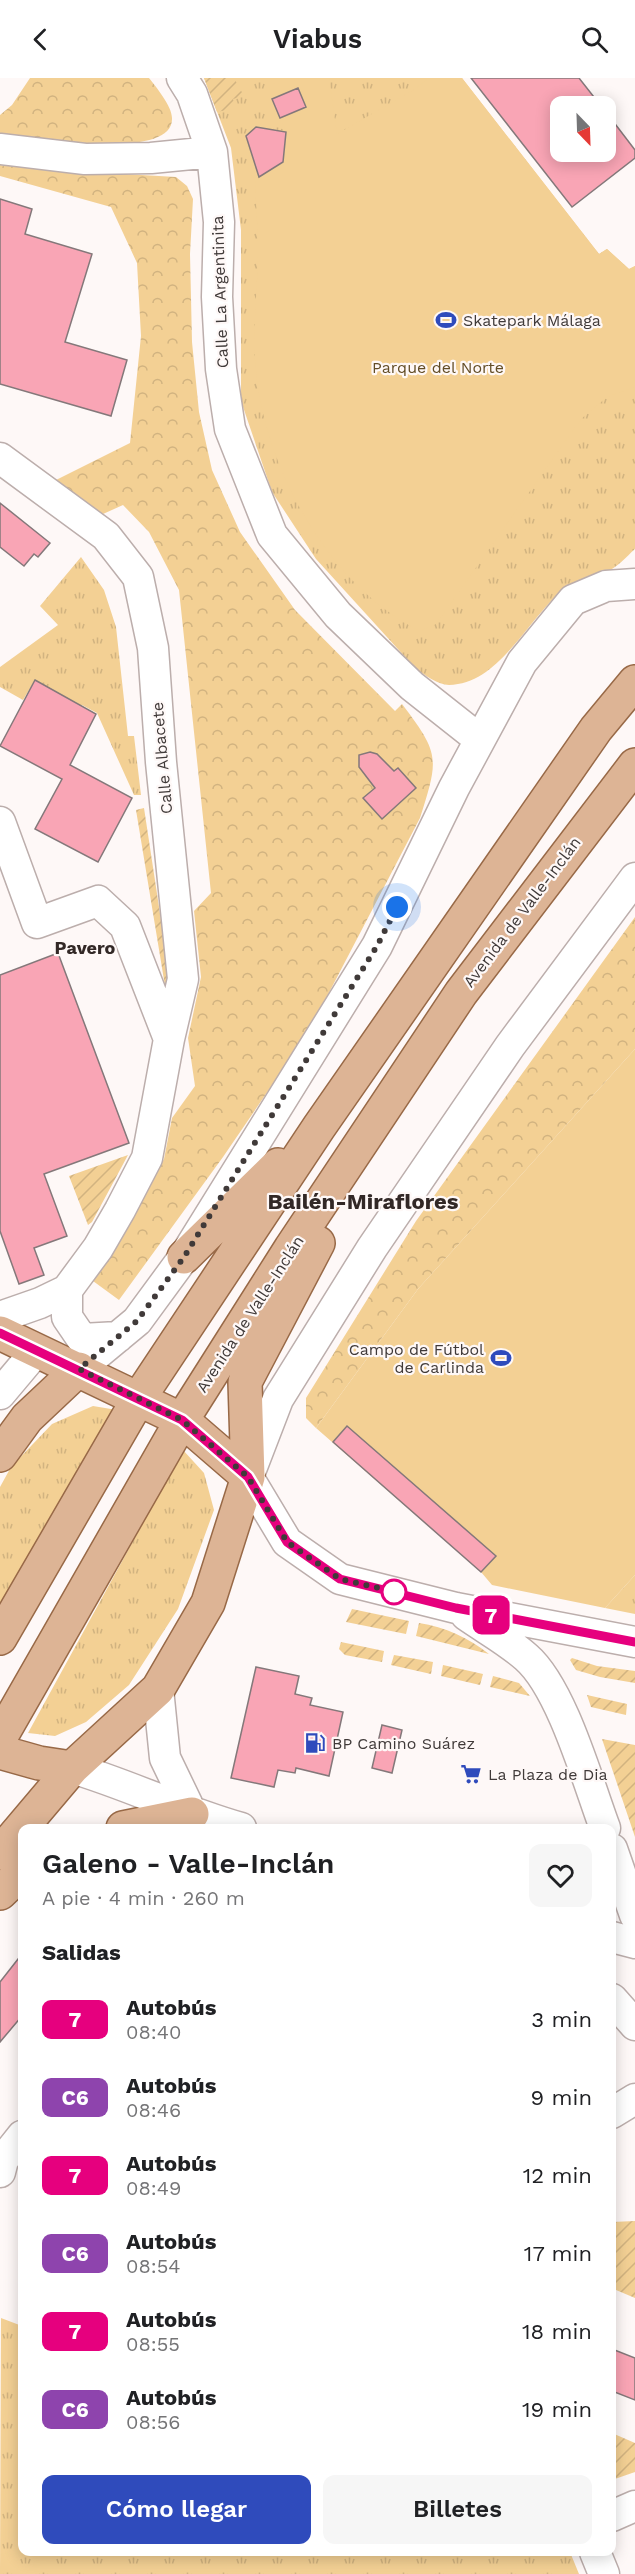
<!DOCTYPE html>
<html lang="es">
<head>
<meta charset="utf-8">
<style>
	:root { --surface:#fff; --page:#f6f6f6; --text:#202124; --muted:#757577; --accent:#2f4bbc }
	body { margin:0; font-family:"Work Sans",sans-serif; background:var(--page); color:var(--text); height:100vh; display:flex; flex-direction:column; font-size:22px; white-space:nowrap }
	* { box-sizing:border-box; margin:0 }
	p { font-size:20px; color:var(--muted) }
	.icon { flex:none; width:33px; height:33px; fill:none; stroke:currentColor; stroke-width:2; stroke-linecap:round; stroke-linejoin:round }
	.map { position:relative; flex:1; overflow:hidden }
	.side { position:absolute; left:18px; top:1746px; width:598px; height:732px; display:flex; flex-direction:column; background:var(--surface); border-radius:12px; box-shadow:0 3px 15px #0003 }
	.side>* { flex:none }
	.badge { padding:0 12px; border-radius:9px; font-size:21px; line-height:39px }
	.needle { width:39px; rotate:157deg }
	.controls { position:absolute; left:550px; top:18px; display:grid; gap:12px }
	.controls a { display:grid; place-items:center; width:66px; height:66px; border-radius:12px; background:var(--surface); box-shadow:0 3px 15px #0003; font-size:30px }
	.you { position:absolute; width:30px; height:30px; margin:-15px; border:4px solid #fff; border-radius:50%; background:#1a73e8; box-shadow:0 0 0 9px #1a73e833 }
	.map>.badge { position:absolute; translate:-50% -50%; box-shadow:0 0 0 3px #fff }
	h2 { padding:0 24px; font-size:22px; line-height:54px }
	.round { display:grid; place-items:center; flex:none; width:63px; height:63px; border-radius:12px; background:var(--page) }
	.head { display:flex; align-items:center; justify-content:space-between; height:102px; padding:0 24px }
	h1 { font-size:28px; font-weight:600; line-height:45px }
	.primary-button { display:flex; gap:12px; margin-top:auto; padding:12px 24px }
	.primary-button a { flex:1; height:69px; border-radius:12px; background:var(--accent); color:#fff; font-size:24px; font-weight:600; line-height:69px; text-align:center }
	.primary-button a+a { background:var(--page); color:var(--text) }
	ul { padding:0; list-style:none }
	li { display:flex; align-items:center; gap:18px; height:78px; padding:0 24px }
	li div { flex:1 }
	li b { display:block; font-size:22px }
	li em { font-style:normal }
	li .badge { min-width:66px; font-weight:700; text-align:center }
	header { display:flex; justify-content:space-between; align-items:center; height:78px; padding:0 24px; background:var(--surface); font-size:27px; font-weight:600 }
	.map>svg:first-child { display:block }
	.grass { fill:url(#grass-tufts) }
	.forest { fill:url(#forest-crowns) }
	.garden { fill:url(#garden-furrows) }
	.pitch { fill:#f3d094 }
	.building { fill:#f9a5b5; stroke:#84787a; stroke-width:1.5 }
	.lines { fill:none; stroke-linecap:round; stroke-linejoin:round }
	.minor-casing { stroke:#bcaeac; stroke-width:33 }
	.major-casing { stroke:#986947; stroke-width:36 }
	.minor { stroke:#fff; stroke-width:30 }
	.major { stroke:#ddb495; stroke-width:33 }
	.line-casing { stroke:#fff; stroke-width:14 }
	.line { stroke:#e6007e; stroke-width:9 }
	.walk { stroke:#403a39; stroke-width:6; stroke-dasharray:0 10.8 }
	.stop-dot { fill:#fff; stroke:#e6007e; stroke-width:3 }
	.labels { text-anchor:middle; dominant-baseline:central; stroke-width:4.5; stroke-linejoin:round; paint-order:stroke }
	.street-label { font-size:16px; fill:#403a39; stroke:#fef8f7 }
	.poi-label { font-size:16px; fill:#403a39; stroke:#fef8f7; text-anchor:start }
	.park-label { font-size:16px; fill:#634d26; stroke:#fef8f7 }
	.neighbourhood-label { font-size:18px; font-weight:bold; fill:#322826; stroke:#fef8f7 }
	.district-label { font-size:22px; font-weight:bold; fill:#322826; stroke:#fef8f7 }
</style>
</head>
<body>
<header><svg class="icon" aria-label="back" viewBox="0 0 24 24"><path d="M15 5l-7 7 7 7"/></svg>Viabus<svg class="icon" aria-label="search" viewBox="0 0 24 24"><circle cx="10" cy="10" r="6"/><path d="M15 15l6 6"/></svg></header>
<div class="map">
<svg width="635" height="2496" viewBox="0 0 635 2496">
	<defs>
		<pattern id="grass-tufts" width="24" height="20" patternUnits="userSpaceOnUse" patternTransform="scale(1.5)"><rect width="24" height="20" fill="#f3d094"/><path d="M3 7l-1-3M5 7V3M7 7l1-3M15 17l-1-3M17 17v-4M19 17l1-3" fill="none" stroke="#d1b380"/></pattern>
		<pattern id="forest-crowns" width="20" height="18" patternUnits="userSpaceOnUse" patternTransform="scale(1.5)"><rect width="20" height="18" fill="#f3d094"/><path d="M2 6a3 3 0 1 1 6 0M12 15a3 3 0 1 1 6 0" fill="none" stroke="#d1b380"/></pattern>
		<pattern id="garden-furrows" width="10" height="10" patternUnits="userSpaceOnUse" patternTransform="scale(1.5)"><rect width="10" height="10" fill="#f3d094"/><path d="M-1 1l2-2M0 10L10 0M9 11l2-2" fill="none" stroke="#d1b380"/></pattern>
	</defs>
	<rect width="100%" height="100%" fill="#fef8f7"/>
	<path class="grass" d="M204,0H462L599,176L607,171L629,191L635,188V471C626,479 617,490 606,494C595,499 581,500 571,506C530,533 503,606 449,607C438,607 425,597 416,591L316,481L272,414L241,323V152L231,70Z
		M81,479L104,512L116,549L128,658H134L141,717H134L97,635L82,627L80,630L35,602L23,622L0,609V589L58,547L40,528Z
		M93,1328L117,1332L0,1534V1409L11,1389L52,1346Z
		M183,1372L204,1395L214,1432L178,1531L129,1607L86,1644L55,1658L28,1655Z
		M635,1497V1536L605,1530Z
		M1,2240L22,2248V2474H570L579,2496H0Z"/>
	<path class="forest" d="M30,0H149C156,9 172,28 172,40C174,85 28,58 0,55V37L12,27Z
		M0,87L38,91L176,99L187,108L193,121L190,176L192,264L199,334L212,392L240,454L295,532L395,633L402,626C440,676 439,680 420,740L309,953L223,1079L119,1222L93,1203L164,1081L172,1040L195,1008L188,960L201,899L194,833L211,815L179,512L149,454L123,427L103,436L56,402L130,365L141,258L137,185L111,129L0,98Z
		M635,839V971L418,1211L316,1350L306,1340V1320L416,1143Z"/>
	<path class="garden" d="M204,0H234L244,18L233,21L236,30L217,34Z
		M144,730L171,908H165L136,732Z
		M128,1077L92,1144L88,1147L69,1098Z
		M352,1531L409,1543L406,1556L346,1544Z
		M419,1545C445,1549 469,1560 489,1576L416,1558Z
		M341,1564L384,1573L382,1584L345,1577L339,1571Z
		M394,1577L433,1584L431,1596L391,1587Z
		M572,1580L597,1588L635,1593V1605L600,1599L576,1592L570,1582Z
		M443,1587L483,1596L480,1607L441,1598Z
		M493,1598L519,1605L530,1618L490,1609Z
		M587,1617L627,1626L626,1637L591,1629Z
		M602,1661L635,1667V1759Z
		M635,2143V2220L616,2212L612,2203V2144Z
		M612,2355L635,2365V2394L612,2402Z"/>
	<path class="pitch" d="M305,0H329L337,56L415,11L429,0H462L599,176L607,171L629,191L635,188V309L607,319L581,341L436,546L420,553C329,508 266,392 256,294C252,258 257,216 258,179H267V164H258L255,102L248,91L255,86L256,49L286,53L268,7Z
		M635,971V1497L605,1530L492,1507L481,1494L316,1350L418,1211Z"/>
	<path class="building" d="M471,0H579L601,28H561V74H606V34L635,72V80L572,129Z
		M298,10L306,29L280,40L272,21Z
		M256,49L286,54L283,84L259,99L246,58Z
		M0,121L32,131L25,156L92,176L65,264L127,282L111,338L0,306Z
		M0,425L50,465L38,479L34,476L24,488L0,469Z
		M35,602L96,636L70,687L132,720L98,784L35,751L62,701L0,668Z
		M370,674L377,676L394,693L398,690L416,710L382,741L363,720L375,710L359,689V677Z
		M58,875L129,1065L44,1096L67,1158L34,1170L44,1197L19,1206L0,1153V897Z
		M347,1348L496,1478L481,1494L333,1364Z
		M256,1589L299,1598L295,1616L312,1620L310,1627L343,1634L329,1698L296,1690L295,1695L278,1692L274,1709L231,1700Z
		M382,1647L402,1652L392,1695L372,1690Z
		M22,1876V1938L0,1964V1904Z
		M612,2271L635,2280V2322L612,2313Z"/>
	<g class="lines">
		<g class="minor-casing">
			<path id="minor" d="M182,0L192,16L212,74L219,144L217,219L221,291L230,351L272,457L338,537L412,608L479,661
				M0,71L85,81L151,80L212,74
				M0,380L106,458L138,499L153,570L161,684L183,901L169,961L147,1080L120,1132L98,1170L67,1212L40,1225L0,1239
				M0,744L37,845L98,823L125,848L169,961
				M635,800L510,968L372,1170L278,1321L248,1399L287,1464L340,1501L456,1530L635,1564
				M67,1212V1239L82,1261L118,1259
				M79,1291L137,1243L184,1179L377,868L454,710L522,584L573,522L606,508L635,506
				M0,1316L37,1272
				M466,1537C486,1551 508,1563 526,1579C562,1610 588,1705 605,1750
				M158,1611L165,1680L192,1736
				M72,1690C130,1707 183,1734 241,1750
				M612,1771L635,1837
				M612,1859L635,1865
				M612,1921L635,1947
				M612,2035L635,2021
				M0,2094L3,2082L22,2058
				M612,2438L635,2428
				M595,2474L604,2496"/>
		</g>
		<g class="major-casing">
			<path id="major" d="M184,1179L278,1087
				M0,1255L182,1342L248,1399
				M0,1377L27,1340L79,1291
				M0,1560L139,1320L319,1049L596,651L635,604
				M0,1660L182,1342L291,1170L461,915L635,687
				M0,1674L39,1685L72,1690
				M123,1750L192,1736
				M0,1775L72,1690L158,1611L208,1525L248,1399L245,1304L318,1165
				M0,1815L22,1794"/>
		</g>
		<use href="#minor" class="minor"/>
		<use href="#major" class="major"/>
	</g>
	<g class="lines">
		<g class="line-casing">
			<path id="line" d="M0,1255L182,1342L248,1399L287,1464L340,1501L456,1530L635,1564"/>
		</g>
		<use href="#line" class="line"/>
		<path class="walk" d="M394,1514H396L340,1501L287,1464L248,1399L182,1342L79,1291L137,1243L184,1179L377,868L397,829"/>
	</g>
	<defs>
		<g id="stadium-bare" transform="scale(1.62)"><path d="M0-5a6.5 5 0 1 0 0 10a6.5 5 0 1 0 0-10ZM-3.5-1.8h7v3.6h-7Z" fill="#2f4bbc" stroke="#fef8f7" stroke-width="2.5" paint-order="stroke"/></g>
		<g id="fuel-bare" transform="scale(1.62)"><path d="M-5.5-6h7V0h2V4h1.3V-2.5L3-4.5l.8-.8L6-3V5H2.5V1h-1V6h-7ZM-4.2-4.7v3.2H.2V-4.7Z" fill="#2f4bbc" stroke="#fef8f7" stroke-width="2.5" paint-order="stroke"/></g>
		<g id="supermarket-bare" transform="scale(1.62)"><path d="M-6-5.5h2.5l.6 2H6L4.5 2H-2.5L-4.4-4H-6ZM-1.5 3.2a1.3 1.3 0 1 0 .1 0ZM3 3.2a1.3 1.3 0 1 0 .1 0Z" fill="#2f4bbc" stroke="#fef8f7" stroke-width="2.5" paint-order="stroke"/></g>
	</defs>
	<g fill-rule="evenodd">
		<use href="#stadium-bare" x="446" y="242"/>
		<use href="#stadium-bare" x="501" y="1280"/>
		<use href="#fuel-bare" x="315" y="1665"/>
		<use href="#supermarket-bare" x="471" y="1696"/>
	</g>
	<circle class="stop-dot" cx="394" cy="1514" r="12"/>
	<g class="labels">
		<g class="street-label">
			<text transform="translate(220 214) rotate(-92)">Calle La Argentinita</text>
			<text transform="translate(162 680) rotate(-95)">Calle Albacete</text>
			<text transform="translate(522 834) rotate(-53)">Avenida de Valle-Inclán</text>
			<text transform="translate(250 1236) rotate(-57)">Avenida de Valle-Inclán</text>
		</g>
		<g class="poi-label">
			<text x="463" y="242">Skatepark Málaga</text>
			<text x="484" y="1271" text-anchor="end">Campo de Fútbol<tspan x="484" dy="18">de Carlinda</tspan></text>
			<text x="332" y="1665">BP Camino Suárez</text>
			<text x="488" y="1696">La Plaza de Dia</text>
		</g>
		<g class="park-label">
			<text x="438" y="289">Parque del Norte</text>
		</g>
		<g class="neighbourhood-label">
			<text x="85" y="869">Pavero</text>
		</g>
		<g class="district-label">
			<text x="363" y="1123">Bailén-Miraflores</text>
		</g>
	</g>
</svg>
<div class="controls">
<a><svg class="needle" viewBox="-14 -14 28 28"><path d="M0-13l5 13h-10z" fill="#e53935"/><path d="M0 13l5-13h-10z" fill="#757577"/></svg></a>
</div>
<div class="you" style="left:397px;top:829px"></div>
<b class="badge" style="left:491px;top:1537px;background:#e6007e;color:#fff">7</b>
<section class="side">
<div class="head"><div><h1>Galeno - Valle-Inclán</h1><p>A pie · 4 min · 260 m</p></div><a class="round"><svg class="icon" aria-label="heart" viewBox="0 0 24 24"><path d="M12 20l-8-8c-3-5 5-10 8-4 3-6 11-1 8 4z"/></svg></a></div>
<h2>Salidas</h2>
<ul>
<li><span class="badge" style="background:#e6007e;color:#fff">7</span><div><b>Autobús</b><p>08:40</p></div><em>3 min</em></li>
<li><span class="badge" style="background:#8e44ad;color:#fff">C6</span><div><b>Autobús</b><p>08:46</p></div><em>9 min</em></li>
<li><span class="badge" style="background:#e6007e;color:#fff">7</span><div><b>Autobús</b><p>08:49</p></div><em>12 min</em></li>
<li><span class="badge" style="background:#8e44ad;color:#fff">C6</span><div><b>Autobús</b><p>08:54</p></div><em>17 min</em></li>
<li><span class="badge" style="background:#e6007e;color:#fff">7</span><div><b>Autobús</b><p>08:55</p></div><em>18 min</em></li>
<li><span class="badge" style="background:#8e44ad;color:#fff">C6</span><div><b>Autobús</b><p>08:56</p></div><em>19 min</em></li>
</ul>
<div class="primary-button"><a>Cómo llegar</a><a>Billetes</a></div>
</section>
</div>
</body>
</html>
